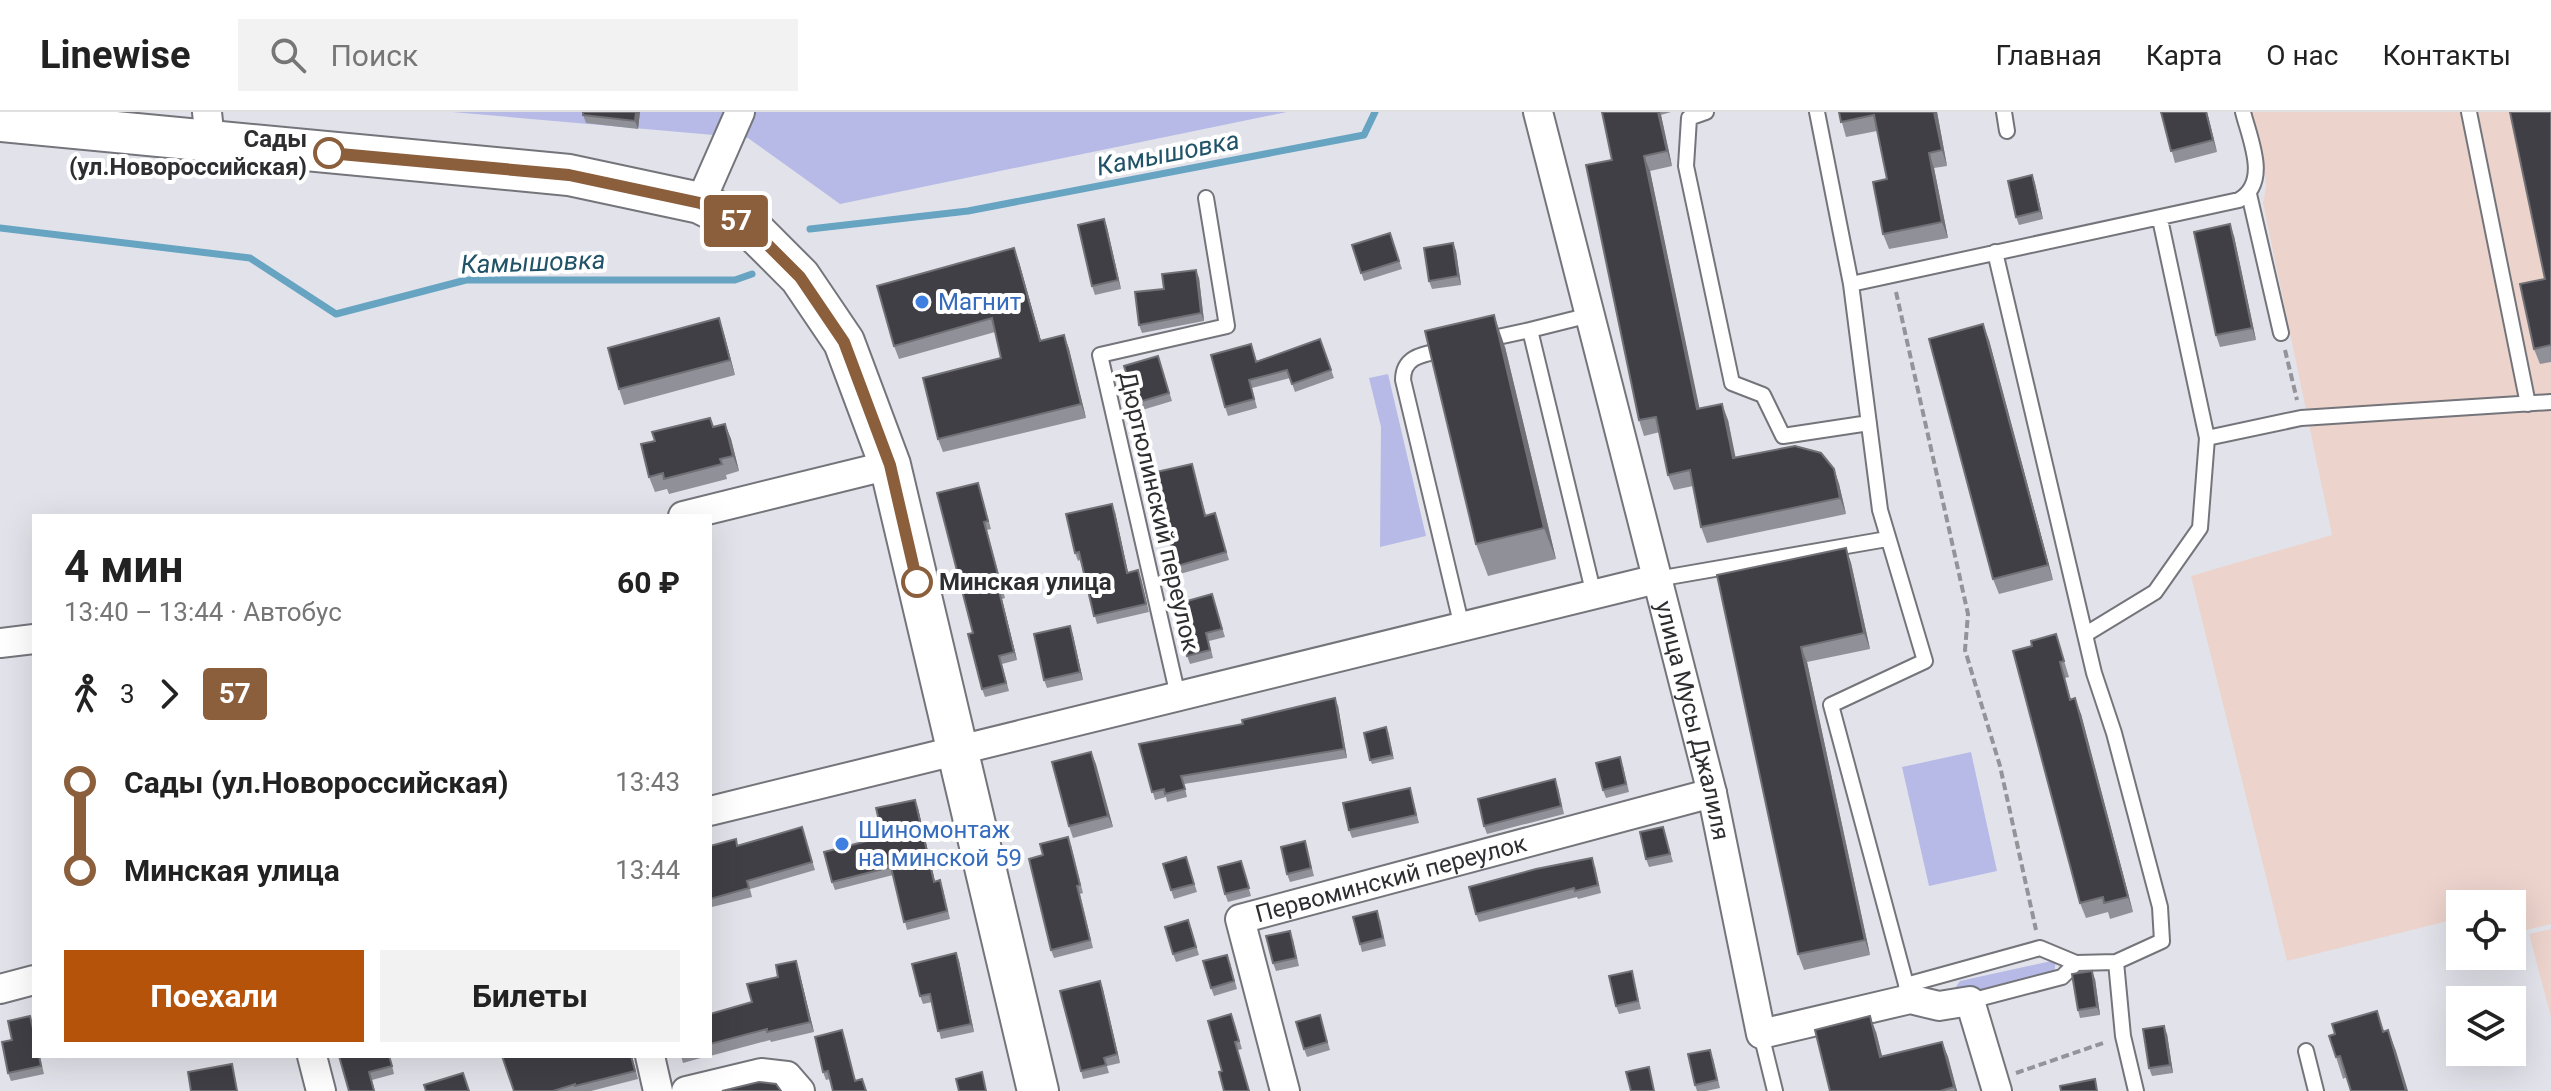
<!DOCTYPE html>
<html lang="ru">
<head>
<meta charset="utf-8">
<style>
	:root { --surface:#fff; --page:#f2f2f2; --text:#222; --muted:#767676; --line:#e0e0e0; --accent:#b45309 }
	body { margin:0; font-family:Roboto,sans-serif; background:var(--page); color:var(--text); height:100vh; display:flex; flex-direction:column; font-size:30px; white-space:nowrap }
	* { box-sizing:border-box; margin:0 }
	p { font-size:26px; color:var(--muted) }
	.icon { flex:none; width:44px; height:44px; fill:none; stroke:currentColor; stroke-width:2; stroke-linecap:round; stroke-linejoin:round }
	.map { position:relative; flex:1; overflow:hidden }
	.drawer { position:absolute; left:32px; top:402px; width:680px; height:544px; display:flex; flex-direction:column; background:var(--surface); border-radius:0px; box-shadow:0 8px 32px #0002 }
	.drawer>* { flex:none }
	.badge { padding:0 16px; border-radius:6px; font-size:28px; line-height:52px }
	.fabs { position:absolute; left:2446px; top:778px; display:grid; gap:16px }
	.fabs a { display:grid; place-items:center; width:80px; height:80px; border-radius:0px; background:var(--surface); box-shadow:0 8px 32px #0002; font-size:40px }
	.map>.badge { position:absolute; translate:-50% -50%; box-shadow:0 0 0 4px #fff }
	.legs { display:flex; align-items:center; gap:12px; height:88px; padding:0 32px; font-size:26px }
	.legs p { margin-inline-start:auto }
	.head { display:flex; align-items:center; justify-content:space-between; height:136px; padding:0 32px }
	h1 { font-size:44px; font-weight:700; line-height:60px }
	.action { display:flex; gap:16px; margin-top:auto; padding:16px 32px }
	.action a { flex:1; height:92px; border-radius:0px; background:var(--accent); color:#fff; font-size:32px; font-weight:700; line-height:92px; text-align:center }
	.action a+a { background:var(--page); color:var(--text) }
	ul { padding:0 32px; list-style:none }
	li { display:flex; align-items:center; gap:28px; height:88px; font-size:30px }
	li i { display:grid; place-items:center; width:12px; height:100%; margin:0 10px; background:currentColor }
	li i::after { content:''; width:20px; height:20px; margin:-10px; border:6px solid; border-radius:50%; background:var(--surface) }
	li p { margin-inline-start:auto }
	li:first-child i { background:linear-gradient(#0000 50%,currentColor 0) }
	li:last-child i { background:linear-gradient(currentColor 50%,#0000 0) }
	header { display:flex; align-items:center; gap:48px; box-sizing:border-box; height:112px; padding:0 40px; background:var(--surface); border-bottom:2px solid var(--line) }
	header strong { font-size:38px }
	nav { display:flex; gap:44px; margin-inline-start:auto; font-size:28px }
	.search { width:560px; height:72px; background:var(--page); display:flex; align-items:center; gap:20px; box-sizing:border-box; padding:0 28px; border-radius:0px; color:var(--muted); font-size:30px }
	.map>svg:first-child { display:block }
	.education { fill:#ecd3cc }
	.green { fill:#b7bae6 }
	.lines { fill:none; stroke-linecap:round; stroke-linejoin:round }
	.stream { stroke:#66a4c2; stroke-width:7 }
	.service-casing { stroke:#74747b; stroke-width:18 }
	.minor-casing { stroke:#74747b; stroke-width:32 }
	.secondary-casing { stroke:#74747b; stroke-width:44 }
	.path { stroke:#939399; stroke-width:4; stroke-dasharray:8 4; stroke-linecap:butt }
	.service { stroke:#fff; stroke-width:14 }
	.minor { stroke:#fff; stroke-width:28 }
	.secondary { stroke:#fff; stroke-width:40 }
	.wall { fill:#909198 }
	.shaded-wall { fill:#707076 }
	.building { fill:#3f3f45; stroke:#707076; stroke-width:2 }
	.line-1-casing { stroke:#fff; stroke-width:18 }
	.line-1 { stroke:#8b5e3c; stroke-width:12 }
	.stop-1-dot { fill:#fff; stroke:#8b5e3c; stroke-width:4 }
	.shop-dot { fill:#3f7fe0; stroke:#fff; stroke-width:3 }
	.labels { text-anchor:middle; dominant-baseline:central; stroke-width:8; stroke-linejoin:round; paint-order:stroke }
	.stop-label { font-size:24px; font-weight:bold; fill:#2e2e31; stroke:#fff; text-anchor:end }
	.shop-label { font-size:24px; fill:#366cbe; stroke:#fff; text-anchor:start }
	.street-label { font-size:24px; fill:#2e2e31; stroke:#fff }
	.water-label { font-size:26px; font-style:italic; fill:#205268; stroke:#fff }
</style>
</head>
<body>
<header>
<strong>Linewise</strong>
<div class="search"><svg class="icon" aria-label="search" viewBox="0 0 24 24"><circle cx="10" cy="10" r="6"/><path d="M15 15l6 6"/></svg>Поиск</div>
<nav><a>Главная</a><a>Карта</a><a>О нас</a><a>Контакты</a></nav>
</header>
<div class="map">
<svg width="2551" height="979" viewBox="0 0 2551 979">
	<rect width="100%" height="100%" fill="#e2e3ea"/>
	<path class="education" d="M2251,0H2551V812L2526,818L2512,802V792H2460V806L2287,849L2191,464L2332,423L2263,91L2266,75L2264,55Z
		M2551,817V905L2529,822Z"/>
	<path class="green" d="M452,0H1287L840,92L748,26Z
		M1388,262L1426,424L1380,435L1381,315L1369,266Z
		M1971,640L1997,759L1929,774L1902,655Z
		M2056,848L2054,861L1957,884L1953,879L1960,869Z"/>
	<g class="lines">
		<path class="stream" d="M0,116L250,146L336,202L466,168H735L752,162
			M810,117L968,99L1364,23L1375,0"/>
		<g class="service-casing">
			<path id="service" d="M1706,0L1689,6L1686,54L1732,271L1763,283L1783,324L1869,311
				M1817,0L1851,172L1880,398L1925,549L1831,593L1910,887
				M2004,0L2007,19
				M2469,0L2528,292
				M2249,82L2281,221
				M1995,140L2094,561L2114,621L2160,795L2162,829L2116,850L2076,851
				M1851,172L2239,88C2270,70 2250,28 2243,0
				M1590,203L1530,218L1594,483
				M1484,228L1530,218
				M1448,237C1427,242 1403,242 1403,268L1462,515
				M2207,326L2301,306L2551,290
				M1657,467L1887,427
				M2086,522L2155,480L2200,416L2207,326L2160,107
				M1178,584L1100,243L1227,214L1206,86
				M2116,850L2123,924L2136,979
				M1906,873L2040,836L2076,851L2062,865L1970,889
				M1761,922L1775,979
				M2306,939L2316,979"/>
		</g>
		<g class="minor-casing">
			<g id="minor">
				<path d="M207,0L210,29"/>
				<path id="s1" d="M1538,0L1712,681L1761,922L1910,887L1939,894L1970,889L1997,979"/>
				<path d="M700,91L740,0"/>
				<path d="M683,404L890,353"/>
				<path d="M0,531L34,527"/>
				<path d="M710,699L1657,467"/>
				<path d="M0,877L34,868"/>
				<path d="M312,944L321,979"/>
				<path d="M650,944L658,979"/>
				<path d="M686,979L761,961L787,964L800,979"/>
				<path id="s2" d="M1285,979L1240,807L1712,681"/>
			</g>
		</g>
		<g class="secondary-casing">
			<path id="secondary" d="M0,9L569,63L700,91L752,117L800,165L844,230L890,353L1038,979"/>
		</g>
		<path class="path" d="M1896,180L1968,502L1965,538L2000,654L2036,818
			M2285,238L2297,288
			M2016,961L2106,930"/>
		<use href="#service" class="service"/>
		<use href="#minor" class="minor"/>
		<use href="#secondary" class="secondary"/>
	</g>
	<path class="wall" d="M583,0H640L638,17L586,11L583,3Z
		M1602,0H1671L1661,3L1672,54L1650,59L1699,297L1728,308L1735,346L1834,357L1839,372L1846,402L1707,431L1701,415L1693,374L1674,378L1668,363L1660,320L1644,324L1639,308L1612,48Z
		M1839,0H1937L1947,54L1934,56L1948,126L1889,137L1883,122L1887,67L1877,19L1846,25Z
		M2161,0H2207L2217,40L2175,51Z
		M2551,0V250L2540,252L2534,237L2545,167Z
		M2032,63L2043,107L2019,113L2016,105Z
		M1104,107L1121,177L1095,183L1092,174Z
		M1390,121L1402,157L1364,169L1352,133Z
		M2234,124L2256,228L2220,235L2216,223Z
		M1453,131L1456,139L1461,173L1432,177L1429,169Z
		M1019,150L1041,229L1064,223L1069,237L1086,306L943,340L938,327L1001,246L995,220L899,247L894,234Z
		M1199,166L1204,209L1142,221L1139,213L1164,177Z
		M719,206L724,222L735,263L624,293L619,277Z
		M1320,227L1334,266L1295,280L1290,266L1252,276L1257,296L1228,304L1225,295L1254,240L1257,250Z
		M1989,228L2053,468L1999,482L1993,467Z
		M1505,235L1556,447L1488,464L1476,432Z
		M1158,244L1172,289L1139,299L1124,254Z
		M725,312L731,327L739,359L726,363L727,367L669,382L667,377L655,380L649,365L714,315Z
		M1192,352L1206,403L1215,401L1229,448L1180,462L1177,454Z
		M978,371L991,417L987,418L1005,486L1002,487L1017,548L1002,552L1009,579L985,585L982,577L973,521Z
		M1115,400L1128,461L1141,466L1149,500L1097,512L1080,448L1078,449L1075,441Z
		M1846,436L1851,451L1870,537L1807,550L1870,843L1804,858L1798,842L1717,463Z
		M1212,482L1225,525L1209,529L1213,546L1190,552L1187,544Z
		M1070,514L1083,568L1047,576L1044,568Z
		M2056,522L2069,565L2065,566L2071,588L2081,602L2133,800L2110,807L2108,800L2086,806L2080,791L2032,534Z
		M1338,594L1347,646L1184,672L1187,685L1167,690L1166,685L1155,688L1139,632Z
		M1388,619L1394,647L1372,652L1370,648Z
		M1091,640L1113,715L1073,726L1069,714Z
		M1623,654L1629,680L1606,686L1603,678Z
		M1558,675L1564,702L1487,722L1484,714Z
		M1412,684L1419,711L1352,726L1349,718Z
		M918,696L935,770L943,777L950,807L907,818L893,763L835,778L832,770Z
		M802,715L815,758L750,777L752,785L712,795L710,789V734L738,733Z
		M1663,715L1673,750L1649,755L1646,747Z
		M1305,729L1314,764L1290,770L1287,762Z
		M1071,733L1083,781L1080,782L1093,836L1054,846L1051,838L1043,743Z
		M1186,745L1197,780L1174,787L1171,778Z
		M1241,749L1251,784L1228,790L1225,782Z
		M1595,754L1601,781L1578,787L1577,785L1479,810L1476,802Z
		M1380,807L1386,834L1362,840L1360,832Z
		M1191,816L1199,843L1176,850L1173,842Z
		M1293,827L1299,854L1276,859L1273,851Z
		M956,841L959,849L974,920L941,927L932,890L923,892L920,884Z
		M1230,851L1237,877L1214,884L1211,876Z
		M799,859L814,920L771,930L770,928L710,944V902L752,890Z
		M1632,859L1641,897L1619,902L1616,894Z
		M2095,867L2100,903L2080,906L2078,898Z
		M1100,869L1120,951L1107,954L1109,961L1083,967L1081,959Z
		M2377,899L2384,919L2396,939L2343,967L2336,945L2335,922Z
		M1320,903L1330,938L1307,945L1304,937Z
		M1234,910L1242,937L1238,938L1222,959Z
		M1876,920L1882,944L1942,930L1948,945L1957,979H1830Z
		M2167,922L2173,961L2152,964L2149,956Z
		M845,926L855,969L866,979L830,967L826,968L823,960Z
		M12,928L34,944H40L44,962L11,969L8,961Z
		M339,944H390L394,962L372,968L375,979H349Z
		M632,944L638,967L591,979H514Z
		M681,944H708L683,951Z
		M1713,946L1720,976L1706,979H1697L1695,973Z"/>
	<path class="shaded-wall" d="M636,0H640L638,17L635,9Z
		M1658,0H1660L1661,3L1672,54L1667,39Z
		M1934,0H1937L1947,54L1942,38Z
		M2206,0H2207L2217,40L2213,28Z
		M1929,41L1934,56L1948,126L1942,110Z
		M1644,44L1650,59L1703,313L1697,297Z
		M2032,63L2035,71L2043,107L2040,99Z
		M1104,107L1107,115L1121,177L1118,168Z
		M2230,112L2234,124L2256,228L2252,216Z
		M1453,131L1456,139L1461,173L1458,164Z
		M1014,136L1019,150L1045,243L1040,229Z
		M1196,158L1199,166L1204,209L1201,201Z
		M1494,203L1505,235L1556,447L1544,416Z
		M719,206L724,222L735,263L730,248Z
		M1983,212L1989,228L2053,468L2048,453Z
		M1064,223L1069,237L1086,306L1081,292Z
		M1722,292L1728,308L1739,362L1733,346Z
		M725,312L731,327L739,359L733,344Z
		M1834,357L1839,372L1846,402L1840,386Z
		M1112,392L1115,400L1130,469L1127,461Z
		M1846,436L1851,451L1870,537L1864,521Z
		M999,479L1002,487L1017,548L1014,540Z
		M1070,514L1073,523L1083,568L1080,560Z
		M1801,535L1807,550L1870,843L1865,828Z
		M1335,586L1338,594L1347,646L1344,637Z
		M2075,586L2081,602L2133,800L2128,785Z
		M1091,640L1096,652L1113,715L1108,704Z
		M915,688L918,696L937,778L934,770Z
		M956,841L959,849L974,920L971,912Z
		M796,849L799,859L814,920L810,910Z
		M2092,859L2095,867L2100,903L2097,895Z
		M1100,869L1103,877L1120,951L1117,942Z
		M1870,904L1876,920L1886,960L1880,945Z
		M2164,914L2167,922L2173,961L2170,953Z
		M2388,918L2396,939L2408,979H2406Z
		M1942,930L1948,945L1957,979H1955L1954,975Z"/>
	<path class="building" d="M583,0H636L635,9L583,3Z
		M1602,0H1658L1667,39L1644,44L1697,297L1722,292L1733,346L1795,334L1821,341L1834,357L1840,386L1701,415L1690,358L1668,363L1656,305L1639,308L1586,53L1612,48Z
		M1839,0H1934L1942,38L1929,41L1942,110L1883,122L1873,70L1887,67L1874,3L1841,10Z
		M2161,0H2206L2213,28L2171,39Z
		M2510,0H2551V233L2534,237L2520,172L2545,167Z
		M2032,63L2040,99L2016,105L2008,69Z
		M1104,107L1118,168L1092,174L1078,113Z
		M2230,112L2252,216L2216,223L2194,120Z
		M1390,121L1399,149L1361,161L1352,133Z
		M1453,131L1458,164L1429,169L1424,136Z
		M1014,136L1040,229L1064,223L1081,292L938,327L923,266L1001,246L992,206L894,234L877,174Z
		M1196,158L1201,201L1139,213L1135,180L1164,177L1162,162Z
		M1494,203L1544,416L1476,432L1425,219Z
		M719,206L730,248L619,277L608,236Z
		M1983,212L2048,453L1993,467L1929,227Z
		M1320,227L1331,258L1292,272L1287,258L1249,268L1254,287L1225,295L1211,243L1251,232L1256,250Z
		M1158,244L1169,281L1136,291L1124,254Z
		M710,306L713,315L725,312L733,344L720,347L722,352L664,367L663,361L649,365L641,332L655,329L652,320Z
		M1192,352L1205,404L1215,401L1226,440L1177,454L1152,361Z
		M978,371L988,409L984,410L1002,478L999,479L1014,540L999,544L1006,571L982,577L968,522L973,521L937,381Z
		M1112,392L1127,461L1138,458L1146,492L1094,504L1079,440L1075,441L1066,402Z
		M1846,436L1864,521L1801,535L1865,828L1798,842L1717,463Z
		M1212,482L1222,517L1206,521L1210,538L1187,544L1173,493Z
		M1070,514L1080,560L1044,568L1034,522Z
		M2056,522L2064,549L2060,550L2070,588L2075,586L2128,785L2104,791L2103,785L2080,791L2013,539L2032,534L2031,529Z
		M1335,586L1344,637L1181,664L1185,677L1165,682L1164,677L1152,680L1139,632L1243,612L1242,608Z
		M1386,615L1392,643L1370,648L1364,621Z
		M1091,640L1108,704L1069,714L1052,650Z
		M1620,645L1626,672L1603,678L1596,651Z
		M1555,667L1561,694L1484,714L1478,687Z
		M1410,676L1416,703L1349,718L1343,691Z
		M915,688L934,770L940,768L947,799L904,810L891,755L832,770L824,740L883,725L876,696Z
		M802,715L812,750L747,769L749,776L710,787V734L736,727L737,734Z
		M1663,715L1670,742L1646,747L1640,720Z
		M1068,725L1080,773L1077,774L1090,828L1051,838L1029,747L1043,743L1040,732Z
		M1305,729L1311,756L1287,762L1281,735Z
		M1186,745L1194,772L1171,778L1163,752Z
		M1592,746L1598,773L1575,779L1574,776L1476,802L1469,775L1536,757Z
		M1241,749L1249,776L1225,782L1218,755Z
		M1377,799L1383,826L1360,832L1353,805Z
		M1188,808L1196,835L1173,842L1165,815Z
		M1290,819L1296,846L1273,851L1266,824Z
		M956,841L971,912L938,919L930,882L920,884L912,852Z
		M1227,843L1234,869L1211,876L1203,849Z
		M796,849L810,910L767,920V917L710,932V902L752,890L747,872L778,865L776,853Z
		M1632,859L1638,889L1616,894L1609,864Z
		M2092,859L2097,895L2078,898L2072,862Z
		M1100,869L1117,942L1104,946L1106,953L1081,959L1060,879Z
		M2377,899L2383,920L2388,918L2406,979H2351L2340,944L2336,945L2329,924L2335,922L2332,912Z
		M1231,902L1239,929L1235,930L1249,979H1224L1219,960L1222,959L1208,909Z
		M1320,903L1327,930L1304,937L1296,910Z
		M30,904L34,921V944H39L41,954L8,961L2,930L12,928L8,909Z
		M1870,904L1880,945L1942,930L1954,975L1940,979H1830L1815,918Z
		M2164,914L2170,953L2149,956L2143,917Z
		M842,918L855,969L862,967L866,979H833L828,959L823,960L815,925Z
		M1710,938L1717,968L1695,973L1688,942Z
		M339,944H389L392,954L369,960L374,979H349Z
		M502,944H631L635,959L575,974V972L553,979H514Z
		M232,952L237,979H191L188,960Z
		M1649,955L1654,979H1631L1626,960Z
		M982,960L986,979H959L956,967Z
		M463,961L469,979H426L424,973Z
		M2095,967L2097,979H2061L2060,974Z
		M759,970L776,972L781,979H722Z"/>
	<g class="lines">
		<g class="line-1-casing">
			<path id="line-1" d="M329,41L569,63L700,91L752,117L800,165L844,230L890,353L917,470"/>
		</g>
		<use href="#line-1" class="line-1"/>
	</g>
	<g class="stop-1-dot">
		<circle cx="329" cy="41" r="14"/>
		<circle cx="917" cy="470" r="14"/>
	</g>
	<g class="shop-dot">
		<circle cx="922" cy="190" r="8"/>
		<circle cx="842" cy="732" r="8"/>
	</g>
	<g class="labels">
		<g class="stop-label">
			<text x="307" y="27">Сады<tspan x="307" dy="28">(ул.Новороссийская)</tspan></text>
			<text x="939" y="470" text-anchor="start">Минская улица</text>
		</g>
		<g class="shop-label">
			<text x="938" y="190">Магнит</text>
			<text x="858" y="718">Шиномонтаж<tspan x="858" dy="28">на минской 59</tspan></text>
		</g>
		<g class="street-label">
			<text transform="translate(1159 399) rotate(77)">Дюртюлинский переулок</text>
			<text stroke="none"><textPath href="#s1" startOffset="628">улица Мусы Джалиля</textPath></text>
			<text stroke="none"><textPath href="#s2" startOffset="334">Первоминский переулок</textPath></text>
		</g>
		<g class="water-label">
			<text transform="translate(1168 41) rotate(-11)">Камышовка</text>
			<text transform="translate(533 150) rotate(-2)">Камышовка</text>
		</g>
	</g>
</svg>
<div class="fabs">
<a><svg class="icon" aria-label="locate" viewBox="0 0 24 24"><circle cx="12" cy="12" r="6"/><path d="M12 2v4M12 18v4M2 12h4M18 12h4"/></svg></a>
<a><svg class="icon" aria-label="layers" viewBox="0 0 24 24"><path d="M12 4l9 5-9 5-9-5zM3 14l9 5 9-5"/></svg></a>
</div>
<b class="badge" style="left:736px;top:109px;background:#8b5e3c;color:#fff">57</b>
<section class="drawer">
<div class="head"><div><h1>4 мин</h1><p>13:40 – 13:44 · Автобус</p></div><b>60 ₽</b></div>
<div class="legs"><svg class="icon" aria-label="walk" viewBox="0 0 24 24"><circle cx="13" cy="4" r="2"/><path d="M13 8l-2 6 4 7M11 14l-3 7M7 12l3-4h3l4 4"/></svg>3<svg class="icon" aria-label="forward" viewBox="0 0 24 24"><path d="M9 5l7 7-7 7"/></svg><b class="badge" style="background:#8b5e3c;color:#fff">57</b></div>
<ul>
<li><i style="color:#8b5e3c"></i><b>Сады (ул.Новороссийская)</b><p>13:43</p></li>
<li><i style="color:#8b5e3c"></i><b>Минская улица</b><p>13:44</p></li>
</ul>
<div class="action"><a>Поехали</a><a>Билеты</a></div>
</section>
</div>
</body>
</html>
